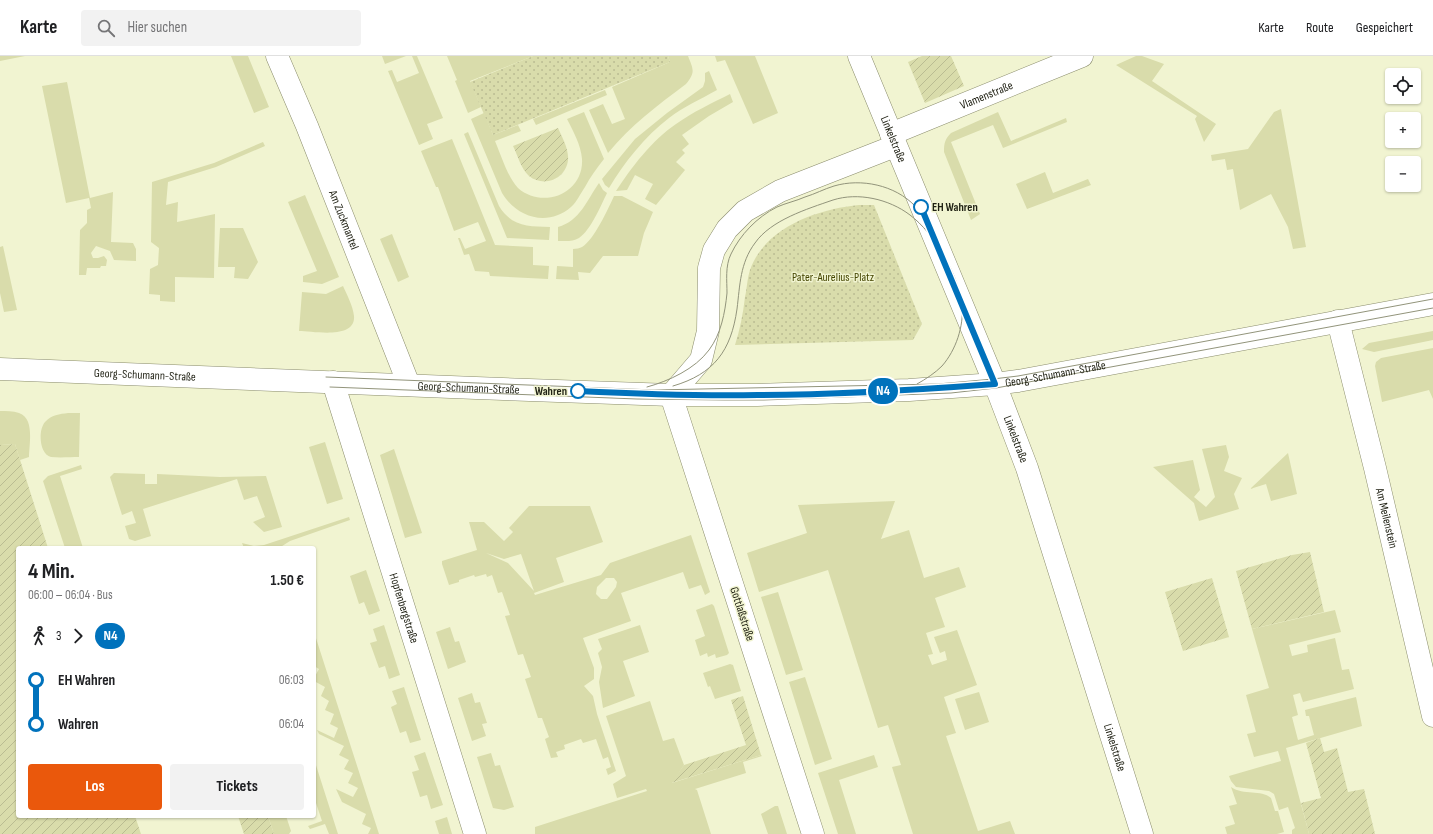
<!DOCTYPE html>
<html lang="de">
<head>
<meta charset="utf-8">
<style>
	:root { --surface:#fff; --page:#f2f2f2; --text:#202124; --muted:#757577; --line:#e0e0e0; --accent:#ea580c }
	body { margin:0; font-family:"Sofia Sans Condensed",sans-serif; background:var(--page); color:var(--text); height:100vh; display:flex; flex-direction:column; font-size:15px; white-space:nowrap }
	* { box-sizing:border-box; margin:0 }
	p { font-size:13px; color:var(--muted) }
	.icon { flex:none; width:22px; height:22px; fill:none; stroke:currentColor; stroke-width:2; stroke-linecap:round; stroke-linejoin:round }
	.map { position:relative; flex:1; overflow:hidden }
	.sheet { position:absolute; left:16px; top:490px; width:300px; height:272px; display:flex; flex-direction:column; background:var(--surface); border-radius:4px; box-shadow:0 1px 3px #0004 }
	.sheet>* { flex:none }
	.badge { padding:0 8px; border-radius:13px; font-size:14px; line-height:26px }
	.tools { position:absolute; left:1385px; top:12px; display:grid; gap:8px }
	.tools a { display:grid; place-items:center; width:36px; height:36px; border-radius:4px; background:var(--surface); box-shadow:0 1px 3px #0004; font-size:20px }
	.map>.badge { position:absolute; translate:-50% -50%; box-shadow:0 0 0 2px #fff }
	.legs { display:flex; align-items:center; gap:6px; height:44px; padding:0 12px; font-size:13px }
	.legs p { margin-inline-start:auto }
	.headline { display:flex; align-items:center; justify-content:space-between; height:68px; padding:0 12px }
	h1 { font-size:22px; font-weight:700; line-height:30px }
	.primary-button { display:flex; gap:8px; margin-top:auto; padding:8px 12px }
	.primary-button a { flex:1; height:46px; border-radius:4px; background:var(--accent); color:#fff; font-size:16px; font-weight:700; line-height:46px; text-align:center }
	.primary-button a+a { background:var(--page); color:var(--text) }
	ul { padding:0 12px; list-style:none }
	li { display:flex; align-items:center; gap:14px; height:44px; font-size:15px }
	li i { display:grid; place-items:center; width:6px; height:100%; margin:0 5px; background:currentColor }
	li i::after { content:''; width:10px; height:10px; margin:-5px; border:3px solid; border-radius:50%; background:var(--surface) }
	li p { margin-inline-start:auto }
	li:first-child i { background:linear-gradient(#0000 50%,currentColor 0) }
	li:last-child i { background:linear-gradient(currentColor 50%,#0000 0) }
	header { display:flex; align-items:center; gap:24px; box-sizing:border-box; height:56px; padding:0 20px; background:var(--surface); border-bottom:1px solid var(--line) }
	header strong { font-size:19px }
	nav { display:flex; gap:22px; margin-inline-start:auto; font-size:14px }
	.search { width:280px; height:36px; background:var(--page); display:flex; align-items:center; gap:10px; box-sizing:border-box; padding:0 14px; border-radius:4px; color:var(--muted); font-size:15px }
	.map>svg:first-child { display:block }
	.grass { fill:#d9dcab; fill-rule:evenodd }
	.park { fill:url(#park-dots) }
	.garden { fill:url(#garden-furrows) }
	.lines { fill:none; stroke-linecap:round; stroke-linejoin:round }
	.street-casing { stroke:#8a8c6c; stroke-width:23 }
	.secondary-casing { stroke:#8a8c6c; stroke-width:23 }
	.street { stroke:#fff; stroke-width:22 }
	.secondary { stroke:#fff; stroke-width:22 }
	.tram { stroke:#92947b; stroke-width:1 }
	.line-1-casing { stroke:#fff; stroke-width:9 }
	.line-1 { stroke:#0072bc; stroke-width:6 }
	.stop-1-dot { fill:#fff; stroke:#0072bc; stroke-width:2 }
	.labels { text-anchor:middle; dominant-baseline:central; stroke-width:3; stroke-linejoin:round; paint-order:stroke }
	.street-label { font-size:12px; fill:#1f2013; stroke:#f1f4d1 }
	.stop-label { font-size:12px; font-weight:bold; fill:#1f2013; stroke:#f1f4d1; text-anchor:start }
	.park-label { font-size:12px; fill:#444500; stroke:#f1f4d1 }
</style>
</head>
<body>
<header>
<strong>Karte</strong>
<div class="search"><svg class="icon" aria-label="search" viewBox="0 0 24 24"><circle cx="10" cy="10" r="6"/><path d="M15 15l6 6"/></svg>Hier suchen</div>
<nav><a>Karte</a><a>Route</a><a>Gespeichert</a></nav>
</header>
<div class="map">
<svg width="1433" height="778" viewBox="0 0 1433 778">
	<defs>
		<pattern id="park-dots" width="8" height="8" patternUnits="userSpaceOnUse"><rect width="8" height="8" fill="#d9dcab"/><path d="M2 2h.1M6 6h.1" fill="none" stroke="#babc92" stroke-width="1.8" stroke-linecap="round"/></pattern>
		<pattern id="garden-furrows" width="10" height="10" patternUnits="userSpaceOnUse"><rect width="10" height="10" fill="#d9dcab"/><path d="M-1 1l2-2M0 10L10 0M9 11l2-2" fill="none" stroke="#babc92"/></pattern>
	</defs>
	<rect width="100%" height="100%" fill="#f1f4d1"/>
	<path class="grass" d="M0,0H25L0,5Z
		M231,0H248L269,51L254,57Z
		M382,0H406L385,8Z
		M412,0H417L443,62L427,68L433,83L419,89L388,15L392,14L397,26L419,17Z
		M447,0H533L470,25L481,51L468,57L455,25L457,24Z
		M668,0H688C693,13 696,16 686,28C658,49 630,70 608,97L589,54L603,48L612,68L625,63L612,31L670,6Z
		M715,0H755L778,57L753,68L725,4L717,6Z
		M1136,0H1142L1164,8L1152,25L1216,68L1204,86L1195,63L1197,60L1116,9Z
		M709,15L717,34C701,43 683,51 669,62C645,80 624,107 609,132L605,129L602,123L635,83L667,57L703,31L705,25V17Z
		M67,26L90,142L113,136L111,186L133,187L136,193V205L114,204L110,195L96,190L91,197L93,202H98L104,200L107,204L106,210H101L100,212H87L86,219H79L80,174L87,167V154L91,152L89,142L66,147L42,30Z
		M605,34L607,39L536,69L533,63Z
		M730,38L733,46L709,60L682,79L689,88L682,94L685,97L676,106L685,114L656,149L645,143L653,128L635,119L627,134L616,135C631,112 652,84 676,68C693,56 712,47 730,38Z
		M1281,53L1306,191L1293,193L1288,171L1271,138L1240,154L1233,113L1227,114L1225,103L1212,105L1211,99L1248,93L1274,56Z
		M584,56L604,103C597,112 590,121 585,131C580,138 577,146 571,151C548,171 517,162 502,137L471,63L484,57L493,79L518,69L521,75L495,85C501,99 508,122 518,132C543,154 584,137 582,103C581,89 573,75 567,63Z
		M998,56L1011,85L1066,62L1067,66L1003,92L993,69L951,86L980,158L971,164L944,96C944,87 945,83 951,77Z
		M468,76L499,150C512,171 528,170 550,171L549,184L507,182L464,78Z
		M452,83L495,189L533,191V209L549,210L548,223L490,220L489,216L475,215L469,198L464,199L458,182H460L465,193L486,185L478,166L454,175L438,131H436L421,95Z
		M263,86L265,90L216,111L168,126L166,149L178,146L177,166L215,158L214,222L175,221V246L160,245V239L149,238L150,213L158,209L159,192L151,186L152,126L214,107Z
		M1045,116L1053,137L1088,123L1091,129L1027,153L1016,128Z
		M599,127L603,134L607,137C601,149 591,174 579,182C573,186 565,185 558,185V171C580,165 587,144 599,127Z
		M305,139L339,221L322,228L303,226V220L317,215L288,146Z
		M614,140H622L653,156L644,177L638,200H603L590,217L578,216L579,224L556,223L557,210L573,211V193C576,193 580,192 582,191C594,184 608,153 614,140Z
		M220,172H243L258,206L248,223L234,222L235,211H218Z
		M392,178L409,221L398,226L380,183Z
		M3,190L17,254L4,256L0,237V191Z
		M343,230C347,239 353,250 354,260C356,284 313,275 299,275L302,236L326,238Z
		M1433,275V284L1374,296L1362,293L1369,287Z
		M1433,292V343L1429,334L1382,346L1375,310L1376,306L1381,302Z
		M0,355C6,355 13,355 19,357C35,362 29,389 29,401L20,404L15,388L0,389Z
		M68,357H80L79,401C71,401 60,402 51,401C39,398 38,374 45,366C51,359 60,358 68,357Z
		M325,386L343,443L327,448L309,391Z
		M1226,389L1229,401L1224,415L1242,422L1234,438L1239,453L1199,465L1194,447L1153,411L1193,404L1200,434L1194,441L1206,451L1215,441L1202,393Z
		M394,393L422,477L405,482L380,399Z
		M1288,397L1297,438L1271,445L1266,428L1250,433Z
		M81,409L82,413L60,420L83,492H65L43,425L48,420Z
		M114,417L145,418V428H157V418L220,421L266,420L282,471L264,476L253,466L265,461L257,440L244,444L237,423L143,453L151,480L135,485L129,483L125,470L136,467L132,455L122,459L110,421Z
		M895,445L881,483L909,474L924,522L959,511L966,531L935,542L945,571L926,577L933,598L928,599L932,609L947,604L945,595L940,597L934,581L957,574L977,629L944,641L956,677L946,680L978,775L1010,765L1015,778H913L892,711L901,709L888,669L878,672L828,514L759,536L747,497L807,477L798,449Z
		M529,450H590L603,486L556,502L564,526L534,537L535,539L601,519L610,507L691,479L710,536L705,539L701,529L689,533L683,516L621,537L631,565L583,582L594,612V623L584,630L593,640L597,658L616,715L608,719L606,713L611,711L608,701L603,703L596,683L583,687L581,683L564,689L565,693L556,696L558,701L551,702L545,683L549,681L542,662H538L525,623L531,621L523,598L518,599L505,560L510,559L502,536L498,537L492,519L487,521L486,518L475,521L474,519L459,524V526L449,529L442,508V505L477,494L469,466H484L504,485L513,476L509,472ZM486,497L504,503L521,498L534,535L508,507ZM606,522H614L617,526L616,531L607,543H601L596,538L597,531Z
		M349,461L350,464L290,485L279,492H244L242,487L254,490L264,489Z
		M366,514L380,555L369,559L364,546L359,548L350,520Z
		M778,536L803,614L786,619L761,541Z
		M712,548L714,550L729,597L727,599L716,602L715,598L708,601L707,597L700,600L695,584L705,580L696,554Z
		M1335,554L1341,576L1289,589L1292,600L1308,596L1307,589L1335,582L1342,614L1349,613L1354,633L1303,646L1300,637L1293,639L1298,659L1292,661L1298,684L1314,679L1309,660H1306L1305,654L1356,641L1362,670L1286,692L1309,778H1292V774L1295,772L1288,751L1279,754L1274,738L1269,735L1236,731L1231,725L1229,720L1281,705L1278,695L1254,701L1247,678L1256,676L1246,639L1269,632L1252,573Z
		M384,569L400,619L389,623L385,610L379,612L370,587L377,585L373,573Z
		M640,569L649,596L623,605L635,640L603,652L599,626L602,611L598,597L602,593L598,583Z
		M450,571L455,586L459,585L466,606L448,613L436,576Z
		M314,576L379,778H368L371,772L362,768L366,758L342,746L336,733L353,741L358,732L348,727L353,717L344,713L349,704L339,699L344,690L319,678L317,674L334,682L338,672L330,668L334,658L325,654L329,645L321,640L325,631L314,625V622L319,613L314,610Z
		M730,608L733,609L741,635L715,643L710,630L708,631L703,617Z
		M805,621L832,703L815,709L789,626Z
		M404,631L421,684L410,687L406,675L400,677L391,651L397,648L392,635Z
		M979,636L989,666L965,674L955,643Z
		M472,637L475,647L480,646L487,667L482,668L486,680L472,685L458,642Z
		M650,645L663,685L674,682L684,709L672,727L761,699L762,700L743,706L746,717L695,733L697,734L711,778H535V771L647,735L646,733L617,742L613,728L626,720L606,660Z
		M425,696L443,749L431,753L427,739L420,741L412,716L419,714L414,700Z
		M491,697L495,710L500,709L514,751L504,754L493,752L477,701Z
		M874,699L878,711L839,724L856,778H838L818,717Z
		M314,703L338,778H329L325,768L310,773L308,770L322,765L314,741Z
		M1231,731C1244,740 1261,733 1271,742L1275,755H1278L1284,776L1277,778H1227L1225,771L1235,768L1229,750L1237,748Z
		M775,750H778L787,778H768L761,758Z
		M268,760H286L291,775L289,778H274Z
		M447,761L452,778H439L435,765Z"/>
	<path class="park" d="M533,0H668L670,6L493,79L470,26Z
		M859,149H874L922,268L913,284L735,289C740,273 743,258 745,241C747,233 747,223 750,214C765,171 818,153 859,149Z"/>
	<path class="garden" d="M922,0H951L964,30L925,47L908,6Z
		M558,72C562,81 569,93 568,104C566,123 544,132 529,120C521,113 518,100 513,90Z
		M15,388L48,492H18V760H135L141,778H0V389Z
		M1310,496L1324,556L1252,573L1236,515L1292,499Z
		M1212,522L1229,581L1183,595L1165,536Z
		M743,640L761,699L671,727L684,709L746,689L731,644Z
		M1320,682L1324,696L1337,692L1348,736L1364,733L1375,778H1309L1301,747L1321,742L1306,687Z
		M238,760H268L274,778H244Z"/>
	<g class="lines">
		<g class="street-casing">
			<g id="street">
				<path id="s1" d="M277,0L307,70L409,329"/>
				<path id="s2" d="M891,78L1082,0"/>
				<path id="s3" d="M1338,265L1375,412L1433,660"/>
				<path id="s4" d="M333,326L475,778"/>
				<path d="M813,778L671,339L701,304L708,275L709,212L714,194L727,173L745,155L780,135L895,90"/>
			</g>
		</g>
		<g class="secondary-casing">
			<g id="secondary">
				<path id="s5" d="M859,0L995,328L1027,412L1142,778"/>
				<path id="s6" d="M0,313L476,332L671,339H757L909,334L995,328L1018,325L1433,248"/>
			</g>
		</g>
		<use href="#street" class="street"/>
		<use href="#secondary" class="secondary"/>
		<path class="tram" d="M326,321L654,334L938,328L993,323L1018,320L1433,243
			M673,330C714,318 731,295 737,253C740,229 740,207 755,187C771,164 807,153 833,144C858,136 889,143 910,159C934,177 959,219 962,249C964,270 956,294 942,310C935,317 926,323 917,328
			M330,331L637,343L724,344H764L951,337L996,332L1433,252
			M647,331C669,325 695,313 709,294C721,278 725,257 727,237C727,225 725,210 731,198C740,179 757,161 777,151C786,147 796,145 805,141C815,138 824,133 834,130C861,122 895,129 915,150C922,158 928,169 933,178"/>
	</g>
	<g class="lines">
		<g class="line-1-casing">
			<path id="line-1" d="M578,335C638,338 698,340 758,339C837,339 916,334 995,328L921,151"/>
		</g>
		<use href="#line-1" class="line-1"/>
	</g>
	<g class="stop-1-dot">
		<circle cx="921" cy="151" r="7"/>
		<circle cx="578" cy="335" r="7"/>
	</g>
	<g class="labels">
		<g class="street-label">
			<text stroke="none"><textPath href="#s2" startOffset="103">Vlamenstraße</textPath></text>
			<text stroke="none"><textPath href="#s5" startOffset="90">Linkelstraße</textPath></text>
			<text stroke="none"><textPath href="#s1" startOffset="177">Am Zuckmantel</textPath></text>
			<text stroke="none"><textPath href="#s6" startOffset="145">Georg-Schumann-Straße</textPath></text>
			<text stroke="none"><textPath href="#s6" startOffset="1057">Georg-Schumann-Straße</textPath></text>
			<text stroke="none"><textPath href="#s6" startOffset="469">Georg-Schumann-Straße</textPath></text>
			<text stroke="none"><textPath href="#s5" startOffset="414">Linkelstraße</textPath></text>
			<text stroke="none"><textPath href="#s3" startOffset="203">Am Meilenstein</textPath></text>
			<text stroke="none"><textPath href="#s4" startOffset="237">Hopfenbergstraße</textPath></text>
			<text transform="translate(742 558) rotate(72)">Gottlaßstraße</text>
			<text stroke="none"><textPath href="#s5" startOffset="738">Linkelstraße</textPath></text>
		</g>
		<g class="stop-label">
			<text x="932" y="151">EH Wahren</text>
			<text x="567" y="335" text-anchor="end">Wahren</text>
		</g>
		<g class="park-label">
			<text x="833" y="221">Pater-Aurelius-Platz</text>
		</g>
	</g>
</svg>
<div class="tools">
<a><svg class="icon" aria-label="locate" viewBox="0 0 24 24"><circle cx="12" cy="12" r="6"/><path d="M12 2v4M12 18v4M2 12h4M18 12h4"/></svg></a>
<a>+</a>
<a>−</a>
</div>
<b class="badge" style="left:883px;top:335px;background:#0072bc;color:#fff">N4</b>
<section class="sheet">
<div class="headline"><div><h1>4 Min.</h1><p>06:00 – 06:04 · Bus</p></div><b>1.50 €</b></div>
<div class="legs"><svg class="icon" aria-label="walk" viewBox="0 0 24 24"><circle cx="13" cy="4" r="2"/><path d="M13 8l-2 6 4 7M11 14l-3 7M7 12l3-4h3l4 4"/></svg>3<svg class="icon" aria-label="forward" viewBox="0 0 24 24"><path d="M9 5l7 7-7 7"/></svg><b class="badge" style="background:#0072bc;color:#fff">N4</b></div>
<ul>
<li><i style="color:#0072bc"></i><b>EH Wahren</b><p>06:03</p></li>
<li><i style="color:#0072bc"></i><b>Wahren</b><p>06:04</p></li>
</ul>
<div class="primary-button"><a>Los</a><a>Tickets</a></div>
</section>
</div>
</body>
</html>
